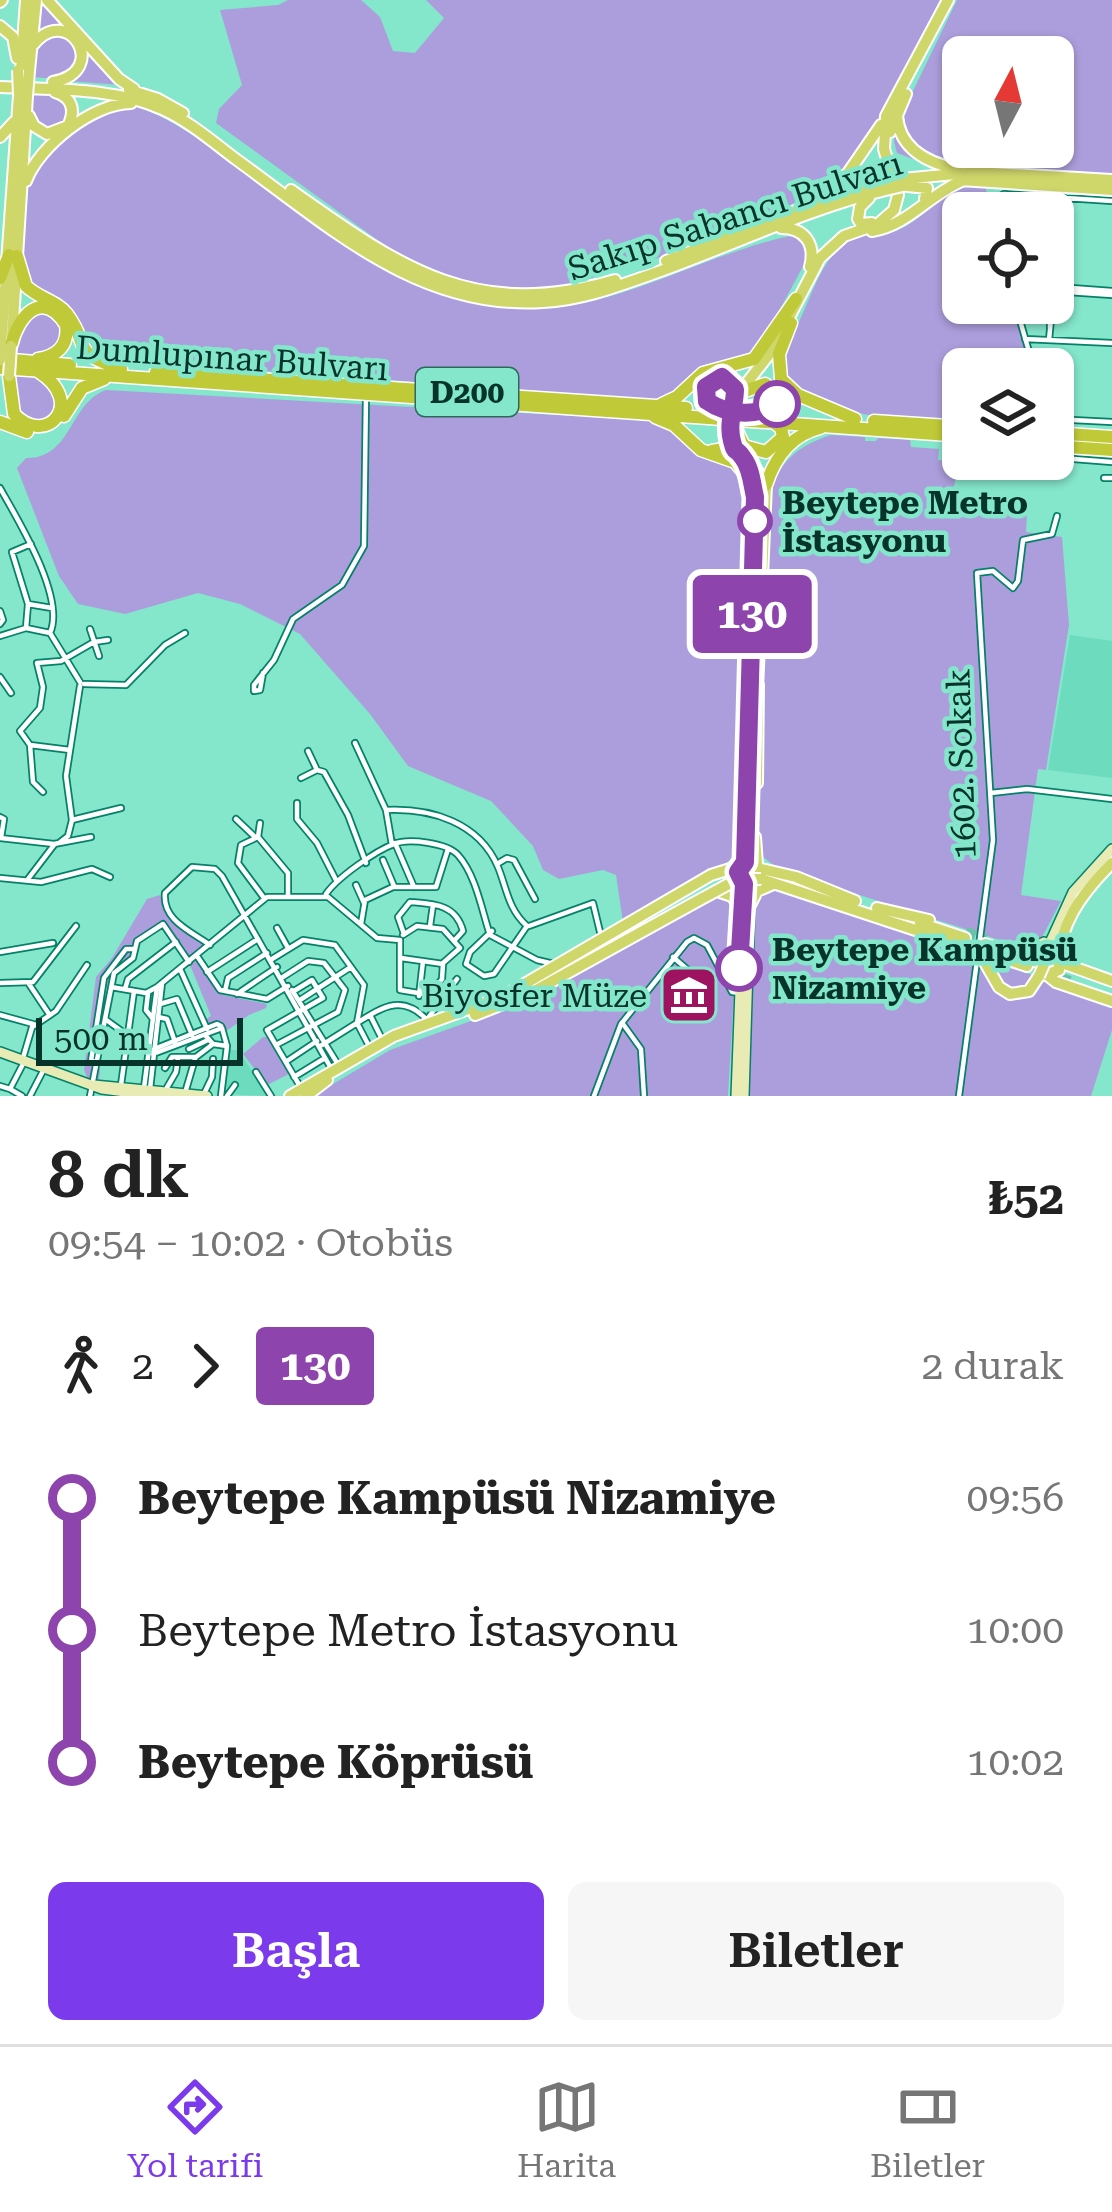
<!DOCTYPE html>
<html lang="tr">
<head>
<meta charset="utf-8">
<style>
	:root { --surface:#fff; --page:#f6f6f6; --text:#222; --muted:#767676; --line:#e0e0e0; --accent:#7c3aed }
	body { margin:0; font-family:"Roboto Serif",serif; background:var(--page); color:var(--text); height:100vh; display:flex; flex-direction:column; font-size:45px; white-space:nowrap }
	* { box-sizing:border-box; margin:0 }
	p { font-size:39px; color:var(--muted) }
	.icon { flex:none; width:66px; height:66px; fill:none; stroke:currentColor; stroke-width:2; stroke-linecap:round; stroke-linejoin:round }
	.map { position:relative; height:1096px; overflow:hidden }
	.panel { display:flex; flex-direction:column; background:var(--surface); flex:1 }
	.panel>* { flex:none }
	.badge { padding:0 24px; border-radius:9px; font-size:42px; line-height:78px }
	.needle { width:78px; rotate:7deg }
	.buttons { position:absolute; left:942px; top:36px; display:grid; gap:24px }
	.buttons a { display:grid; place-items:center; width:132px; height:132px; border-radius:18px; background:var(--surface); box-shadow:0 3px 9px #0004; font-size:60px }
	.scale { position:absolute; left:36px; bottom:30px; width:207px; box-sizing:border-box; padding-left:12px; border:6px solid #07342a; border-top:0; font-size:33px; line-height:42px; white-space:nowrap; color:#07342a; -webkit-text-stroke:9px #84e6cb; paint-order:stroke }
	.map>.badge { position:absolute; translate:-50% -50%; box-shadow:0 0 0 6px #fff }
	.legs { display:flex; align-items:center; gap:18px; height:132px; padding:0 48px; font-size:39px }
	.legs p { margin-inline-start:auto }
	.summary { display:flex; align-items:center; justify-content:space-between; height:204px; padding:0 48px }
	h1 { font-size:66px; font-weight:600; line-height:90px }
	.button { display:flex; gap:24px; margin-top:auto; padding:24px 48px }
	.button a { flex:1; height:138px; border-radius:18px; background:var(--accent); color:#fff; font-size:48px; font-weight:600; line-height:138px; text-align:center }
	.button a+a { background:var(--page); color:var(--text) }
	ul { padding:0 48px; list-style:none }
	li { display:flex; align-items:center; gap:42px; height:132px; font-size:45px }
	li i { display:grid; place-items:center; width:18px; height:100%; margin:0 15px; background:currentColor }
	li i::after { content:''; width:30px; height:30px; margin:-15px; border:9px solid; border-radius:50%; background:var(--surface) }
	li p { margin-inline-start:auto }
	li:first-child i { background:linear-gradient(#0000 50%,currentColor 0) }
	li:last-child i { background:linear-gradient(currentColor 50%,#0000 0) }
	.menu { display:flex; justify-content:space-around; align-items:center; height:168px; border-top:3px solid var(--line); background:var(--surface); font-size:33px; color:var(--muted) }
	.menu a { display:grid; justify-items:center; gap:6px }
	.menu .active { color:var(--accent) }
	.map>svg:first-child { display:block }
	.built { fill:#6ddbbe }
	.green { fill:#ac9edc; fill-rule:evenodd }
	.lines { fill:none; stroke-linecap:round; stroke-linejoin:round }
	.primary-tunnel { stroke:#6bc2ab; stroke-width:10; stroke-dasharray:10 5; stroke-linecap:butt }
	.minor-casing { stroke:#058069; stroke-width:8 }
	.secondary-casing { stroke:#058069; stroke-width:12 }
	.primary-casing { stroke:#fff; stroke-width:14 }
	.trunk-casing { stroke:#fff; stroke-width:15 }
	.minor { stroke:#fff; stroke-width:4.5 }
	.secondary { stroke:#e8ebb4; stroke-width:9 }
	.primary { stroke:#d0d76a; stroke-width:10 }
	.trunk { stroke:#c0ca38; stroke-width:12 }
	.primary-bridge-casing { stroke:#fff; stroke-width:14; stroke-linecap:butt }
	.primary-bridge { stroke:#d0d76a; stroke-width:10 }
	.line-1-casing { stroke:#fff; stroke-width:27 }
	.line-1 { stroke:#8e44ad; stroke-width:18 }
	.stop-1-dot { fill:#fff; stroke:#8e44ad; stroke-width:6 }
	.labels { text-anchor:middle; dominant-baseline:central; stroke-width:9; stroke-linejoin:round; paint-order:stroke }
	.shield { fill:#84e6cb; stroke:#2c695a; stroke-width:3 }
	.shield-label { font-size:30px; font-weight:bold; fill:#07342a }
	.street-label { font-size:33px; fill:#07342a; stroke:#84e6cb }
	.stop-label { font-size:33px; font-weight:bold; fill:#07342a; stroke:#84e6cb; text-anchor:start }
	.poi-label { font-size:33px; fill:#07342a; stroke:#84e6cb; text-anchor:end }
</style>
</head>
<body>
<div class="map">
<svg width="1112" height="1096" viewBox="0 0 1112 1096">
	<rect width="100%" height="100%" fill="#84e6cb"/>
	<path class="built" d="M1070,635L1112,641V778L1048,770Z
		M229,1050H238L269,1096L223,1094Z"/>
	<path class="green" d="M38,0H44L121,85L68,81L80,69L75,35L34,38Z
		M288,0H361L380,17L393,51L415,53L444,18L426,0H940L869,141L832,181L768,218L697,246L555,289L473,286L394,252L216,123L219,109L242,85L220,10L278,5Z
		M957,0H1112V176L921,162L897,153L894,141L897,124ZM963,57H1053V147H963Z
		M49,32L74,39L78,66L60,79L31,77L34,47Z
		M34,92L59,95L68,101V122L53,131L32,122L30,95Z
		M135,106C171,118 199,139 230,161C331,231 416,316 548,308C632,302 711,251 795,235C807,240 809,246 807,259L758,350L740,359L705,366L681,389L662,400L112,360L94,355L32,288L23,264L28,188L50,146L101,114L116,107Z
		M985,185L992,213H963V303H1014L1030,369H963V423C925,421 798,418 784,373C778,356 792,336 799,322C812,295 824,251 853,239C867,233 884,236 898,230C935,214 933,187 985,185Z
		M41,310L63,325L62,345L41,356L17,354L19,329Z
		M14,375L45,379L53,385L57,409L45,423L20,418Z
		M106,390L647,420L657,421L739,468L749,497L745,696L736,857L623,922L616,875L603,870L559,879L543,870L533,846L491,801L408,766L370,714L300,634L240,604L198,593L125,614L78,604L59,576L17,468L26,458C72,459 69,403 106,390Z
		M831,435L865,437V441H876L878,438L910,440L911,447L939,449L938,460L959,461L950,508L1027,514L1026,532L1062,537L1069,625L1046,770L1038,769L1021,895L1061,901L1040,941L1024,948L779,869L763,857L758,846L770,494C780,460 798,446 831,435Z
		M773,888L873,920L982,962L984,957L1112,1005V1030L1091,1096H747L755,898Z
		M720,894L739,907L728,1096H313L390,1050L521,1003Z
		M160,895L168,916L206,945L189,959L162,922L135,940L130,957L113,972L105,990L96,1067L100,1069L99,1081L88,1079L84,1070L96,977L112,958L147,899Z
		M197,959L223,995L267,1004L266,1008L249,1015L225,1032L218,1022L209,1026L203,1021L211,1016L190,965Z
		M263,1037H269L291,1073L267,1085L243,1054Z"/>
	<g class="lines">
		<path class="primary-tunnel" d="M966,932L986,939
			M963,952L983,959
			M1034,968L1070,981"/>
		<g class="minor-casing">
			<path id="minor" d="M992,213V200L1004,194L1112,201
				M1053,268L1058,197
				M1058,287L1112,291
				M1053,291L1112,295
				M1015,303L1034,369
				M1050,328V303
				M1025,339L1112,343
				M1049,340L1063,197
				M1053,419L1112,422
				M956,436L963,447
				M1061,458L1112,462
				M1104,478H1112
				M0,488C18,520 66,598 50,633
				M28,604L52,608
				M0,611L3,620L0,624
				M26,628L28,604L12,552L31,544
				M90,629L99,656
				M0,636L26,628L50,633L80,682
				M263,673L260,690L254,691V685L274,660L293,619L342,585L364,546L366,395
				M0,677L11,693
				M84,684L126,685L165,645L185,633
				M355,743L386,810L392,845
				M30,745L33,782L43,792
				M70,750L30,745L20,731L40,708L43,687L37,663L61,661L94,642L108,640
				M308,751L317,770
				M301,778L317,770L324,772L348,815L366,863
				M991,793L1027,789L1112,799
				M297,803V819L317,843L336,880
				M386,810C431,808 479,822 498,867C507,889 508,909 527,926
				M0,817L4,819L1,838
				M236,819L255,837
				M72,820L121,808
				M260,823L258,837L241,845L238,863L264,898
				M258,837L288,873V896
				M0,838L54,844L91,837
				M59,843L68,836L72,820L66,776L80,686
				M395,843L414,887
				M383,860L394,886
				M497,864L507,858L514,860L535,899
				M0,878L41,882L92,869L110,877
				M28,879L54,845
				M356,885L364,903
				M326,894C337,878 375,851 394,844C409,838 447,843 458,855C476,875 482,911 490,935L537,960L554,964
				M328,897L377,938L400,940
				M361,924L365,900L393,887H436L448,849
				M430,926L433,905
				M529,926L593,903L601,936
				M277,928L288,948
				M492,931L470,952L466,964L484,976L494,974L527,926
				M404,934L398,917L410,902C434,904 456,904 463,931L454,941
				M403,935L417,926L443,929L460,948L443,963
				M400,940V990L430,995L442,979L443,964L401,958
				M210,945C190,931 162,920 165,893L192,867L215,869L222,876L332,1070
				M0,952L53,943
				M197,956L220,990L267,999L288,986
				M673,957L688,970
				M272,959L303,940L335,945L364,985L357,1023L322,1045
				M180,969L207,1029
				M207,972L258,939
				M0,983L33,982L76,926
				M29,984L49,1014
				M111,987L146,993L157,987
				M125,989L128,979L176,942
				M292,990L339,1066
				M225,991L228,978L267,953
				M294,991L312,980L323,998L267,1030L301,1088
				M148,993L146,1010L153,1019
				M237,994L277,967
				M419,996L423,961
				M300,1000L351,967
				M160,1004L177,999L192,1035
				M0,1015L33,1024L23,1058
				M370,1015L383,1041
				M158,1017L167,1019L175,1042
				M428,1018L457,979
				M105,1019L153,1054L222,1028
				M623,1024L641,1049L644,1096
				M34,1026L56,1011L87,965
				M205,1035L213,1044L227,1046L222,1028
				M276,1045L338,1012L345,990L324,963L308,961L283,977
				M370,1048L357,1023C384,1006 404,993 430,1023
				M154,1049L217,1024L221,1026
				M189,1049L208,1040
				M287,1061L317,1041
				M98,1062L91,1061L104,978L126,949H135
				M165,1068L172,1057H196L213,1044
				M256,1072L271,1096
				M294,1077L325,1058
				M121,1085L134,991
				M0,1086L10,1089L23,1064
				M144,1088L157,987L267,897H328
				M10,1089L22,1096
				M150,1089L162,983
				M165,1091L176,1072L178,1058
				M185,1093L195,1059
				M30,1096L44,1069
				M90,1096L114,973L133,958L137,941L163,924L189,962
				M203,1096L212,1077L213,1059
				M221,1096L227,1046
				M227,1096L235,1085
				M594,1096L621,1024L687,942L694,938L707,945L732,992L740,993
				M959,1096L993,840L977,573L993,571L1013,588L1018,581L1023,540L1052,534L1057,516"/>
		</g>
		<g class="secondary-casing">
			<path id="secondary" d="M1027,951L1044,942
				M1042,960L1073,892L1112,849
				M0,1052L102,1089L156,1096
				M94,1085L207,1096
				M736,1096L744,884
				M744,1096L750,904"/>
		</g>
		<g class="primary-casing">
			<path id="primary" d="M47,0L119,79L134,89
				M0,2L2,0
				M0,26L13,37L17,58
				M32,46C67,0 112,71 53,82
				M21,71L26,0
				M29,71L36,0
				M0,87C53,90 113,87 162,109C189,121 213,142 237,160C331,228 419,310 543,302C583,300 621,285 658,272C733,245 812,207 890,189
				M129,90L158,99L183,113
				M897,115C899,149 928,163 957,169
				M29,116L34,126L47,134L68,126C76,110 72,97 55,92
				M890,132L906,94
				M0,137L14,122
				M902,179L976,172L1112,180
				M960,180L1112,190
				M26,181C39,146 93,103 131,103
				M907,186L927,188L925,199
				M291,190C401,268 474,321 615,280
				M869,198L860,207L858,219L861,224L872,223
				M815,199L848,173L881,125
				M781,228C805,228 816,244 810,267
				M872,231C909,225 930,193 964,180
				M666,261L798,210L889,182
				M12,337L27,96
				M1,346L19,95
				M739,393L771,352L820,258L844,236L878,224L894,210L898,195L884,149L886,116L948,0
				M731,433L735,448L747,463L755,497L745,846
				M748,456L766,485L757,690
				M757,783L758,684
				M757,868L796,877L855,901
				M738,874L746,884L758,878L755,837
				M761,879L964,946
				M720,892L732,896L742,910
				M750,905L757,891L771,885
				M877,908L929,920
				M920,923L965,938
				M985,944L1037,962
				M984,952L1027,966
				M983,959L999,987L1010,994L1029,991L1039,976
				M1059,962L1112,981
				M1044,970L1051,973L1059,970C1056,927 1082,893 1112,863
				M1046,974L1056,982L1112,1001
				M475,1015L531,993L692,904
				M290,1096L394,1036L504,996L711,875L743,865
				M306,1096L327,1080"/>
		</g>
		<g class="trunk-casing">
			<path id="trunk" d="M17,256L26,286C38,298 57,301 67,314C92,348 68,351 121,369
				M0,278L9,255
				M791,323L779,354L781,379L798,395L855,419
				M11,346C18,315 43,288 66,325C69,346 57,356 38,359
				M1,359L70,365
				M0,368L963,436
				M156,372L686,408
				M9,376L14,414C46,448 87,403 39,372
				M745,391L765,384L778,393L774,407L754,413
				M662,404L677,397L703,373L754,359L796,299
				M726,411L707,401L708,384L718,378L728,380L735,390V399
				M64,416L82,388L104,379
				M655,417L674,425L701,450L735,462L745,474L755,500
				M874,421L963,427
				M0,422L27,432
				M735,427L744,446L766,452L783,437L781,428L773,422
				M1053,433L1112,437
				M1053,446L1112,450
				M712,451L723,449L731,434
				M766,485C775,457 791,435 820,428"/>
		</g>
		<use href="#minor" class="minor"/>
		<use href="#secondary" class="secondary"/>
		<use href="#primary" class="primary"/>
		<use href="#trunk" class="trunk"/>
		<g class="primary-bridge-casing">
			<path id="primary-bridge" d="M18,70L19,95
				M27,96L29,71
				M889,182L902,179
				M890,189L903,186
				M0,360L1,346
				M9,376L11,346
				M730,426L733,405
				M736,879H761
				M692,904L738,879L748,867L754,777
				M1039,976L1046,960"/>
		</g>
		<use href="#primary-bridge" class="primary-bridge"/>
	</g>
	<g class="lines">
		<g class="line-1-casing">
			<path id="line-1" d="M739,968L744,884L738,872L745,862L755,497C752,484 751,468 743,458C734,445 736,456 732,441C727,423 735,407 735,389L722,377L706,387L707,401C727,415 756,417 777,404"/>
		</g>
		<use href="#line-1" class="line-1"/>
	</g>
	<defs>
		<g id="museum-square" transform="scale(3)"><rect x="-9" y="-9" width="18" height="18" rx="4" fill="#9e1360" stroke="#84e6cb"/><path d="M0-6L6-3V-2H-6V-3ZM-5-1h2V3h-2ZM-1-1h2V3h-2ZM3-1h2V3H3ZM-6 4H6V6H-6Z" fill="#fff"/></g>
	</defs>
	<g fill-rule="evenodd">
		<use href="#museum-square" x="689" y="995"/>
	</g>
	<g class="stop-1-dot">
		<circle cx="777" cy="404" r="21"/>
		<circle cx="755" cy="521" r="15"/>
		<circle cx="739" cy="968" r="21"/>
	</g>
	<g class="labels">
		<rect class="shield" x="416" y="368" width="102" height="48" rx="9"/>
		<g class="shield-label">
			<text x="467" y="392">D200</text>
		</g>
		<g class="street-label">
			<text transform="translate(735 216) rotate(-18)">Sakıp Sabancı Bulvarı</text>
			<text transform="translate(232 358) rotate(4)">Dumlupınar Bulvarı</text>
			<text transform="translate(961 764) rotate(-92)">1602. Sokak</text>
		</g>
		<g class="stop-label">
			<text x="782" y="502">Beytepe Metro<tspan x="782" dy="38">İstasyonu</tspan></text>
			<text x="772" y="949">Beytepe Kampüsü<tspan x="772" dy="38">Nizamiye</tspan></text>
		</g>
		<g class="poi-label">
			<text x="647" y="995">Biyosfer Müze</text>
		</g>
	</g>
</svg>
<div class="buttons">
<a><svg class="needle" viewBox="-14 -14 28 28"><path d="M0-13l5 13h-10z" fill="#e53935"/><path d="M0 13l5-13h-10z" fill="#767676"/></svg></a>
<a><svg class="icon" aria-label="locate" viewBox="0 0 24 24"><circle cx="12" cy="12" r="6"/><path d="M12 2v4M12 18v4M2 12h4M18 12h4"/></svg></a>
<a><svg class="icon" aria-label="layers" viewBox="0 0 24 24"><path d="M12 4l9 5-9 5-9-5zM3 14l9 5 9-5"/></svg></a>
</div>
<div class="scale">500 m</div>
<b class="badge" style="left:752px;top:614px;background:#8e44ad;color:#fff">130</b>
</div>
<section class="panel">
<div class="summary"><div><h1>8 dk</h1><p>09:54 – 10:02 · Otobüs</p></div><b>₺52</b></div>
<div class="legs"><svg class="icon" aria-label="walk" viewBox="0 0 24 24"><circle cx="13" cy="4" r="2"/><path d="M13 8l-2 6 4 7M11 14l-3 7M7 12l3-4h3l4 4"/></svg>2<svg class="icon" aria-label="forward" viewBox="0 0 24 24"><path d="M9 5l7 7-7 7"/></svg><b class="badge" style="background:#8e44ad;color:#fff">130</b><p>2 durak</p></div>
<ul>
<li><i style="color:#8e44ad"></i><b>Beytepe Kampüsü Nizamiye</b><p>09:56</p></li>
<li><i style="color:#8e44ad"></i><span>Beytepe Metro İstasyonu</span><p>10:00</p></li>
<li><i style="color:#8e44ad"></i><b>Beytepe Köprüsü</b><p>10:02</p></li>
</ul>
<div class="button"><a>Başla</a><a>Biletler</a></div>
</section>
<nav class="menu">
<a class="active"><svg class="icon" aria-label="directions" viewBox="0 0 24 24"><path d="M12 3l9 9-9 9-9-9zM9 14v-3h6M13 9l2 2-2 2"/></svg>Yol tarifi</a>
<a><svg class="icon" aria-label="map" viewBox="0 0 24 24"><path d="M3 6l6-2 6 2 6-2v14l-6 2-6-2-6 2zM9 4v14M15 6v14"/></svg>Harita</a>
<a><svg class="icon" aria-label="tickets" viewBox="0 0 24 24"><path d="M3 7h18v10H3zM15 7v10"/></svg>Biletler</a>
</nav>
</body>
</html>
